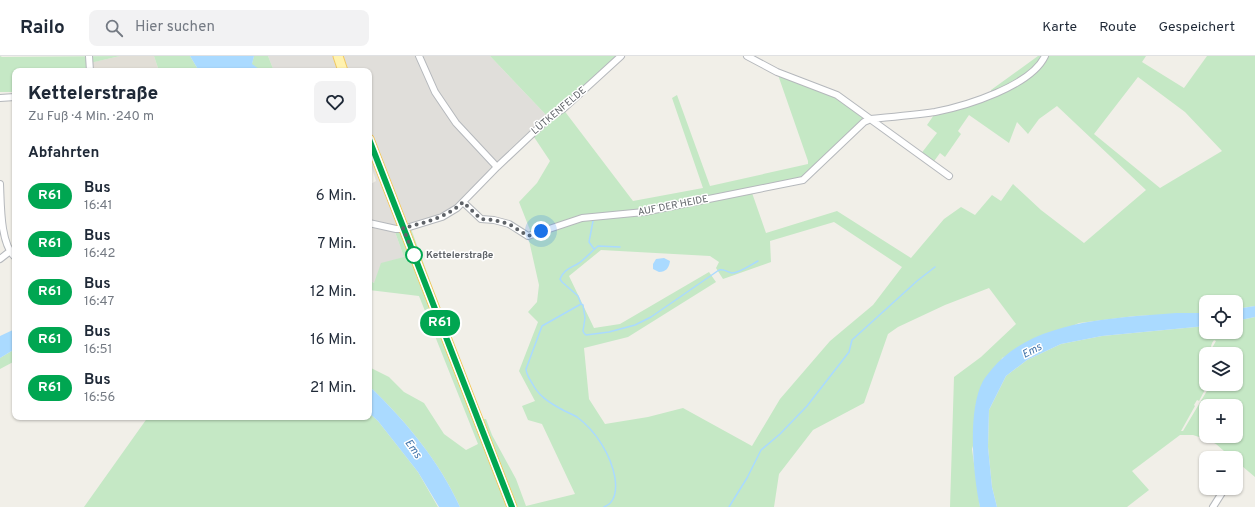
<!DOCTYPE html>
<html lang="de">
<head>
<meta charset="utf-8">
<style>
	:root { --surface:#fff; --page:#f2f2f3; --text:#1f2937; --muted:#747a83; --line:#e0e1e3 }
	body { margin:0; font-family:Overpass,sans-serif; background:var(--page); color:var(--text); height:100vh; display:flex; flex-direction:column; font-size:15px; white-space:nowrap }
	* { box-sizing:border-box; margin:0 }
	p { font-size:13px; color:var(--muted) }
	.icon { flex:none; width:22px; height:22px; fill:none; stroke:currentColor; stroke-width:2; stroke-linecap:round; stroke-linejoin:round }
	.map { position:relative; flex:1; overflow:hidden }
	.sheet { position:absolute; left:12px; top:12px; width:360px; height:352px; display:flex; flex-direction:column; background:var(--surface); border-radius:8px; box-shadow:0 1px 3px #0004 }
	.sheet>* { flex:none }
	.badge { padding:0 8px; border-radius:13px; font-size:14px; line-height:26px }
	.fabs { position:absolute; left:1199px; top:239px; display:grid; gap:8px }
	.fabs a { display:grid; place-items:center; width:44px; height:44px; border-radius:8px; background:var(--surface); box-shadow:0 1px 3px #0004; font-size:20px }
	.you { position:absolute; width:20px; height:20px; margin:-10px; border:3px solid #fff; border-radius:50%; background:#1a73e8; box-shadow:0 0 0 6px #1a73e833 }
	.map>.badge { position:absolute; translate:-50% -50%; box-shadow:0 0 0 2px #fff }
	h2 { padding:0 16px; font-size:15px; line-height:36px }
	.round { display:grid; place-items:center; flex:none; width:42px; height:42px; border-radius:8px; background:var(--page) }
	.head { display:flex; align-items:center; justify-content:space-between; height:68px; padding:0 16px }
	h1 { font-size:19px; font-weight:800; line-height:30px }
	ul { padding:0; list-style:none }
	li { display:flex; align-items:center; gap:12px; height:48px; padding:0 16px }
	li div { flex:1 }
	li b { display:block; font-size:15px }
	li em { font-style:normal }
	li .badge { min-width:44px; font-weight:700; text-align:center }
	header { display:flex; align-items:center; gap:24px; box-sizing:border-box; height:56px; padding:0 20px; background:var(--surface); border-bottom:1px solid var(--line) }
	header strong { font-size:19px }
	nav { display:flex; gap:22px; margin-inline-start:auto; font-size:14px }
	.search { width:280px; height:36px; background:var(--page); display:flex; align-items:center; gap:10px; box-sizing:border-box; padding:0 14px; border-radius:8px; color:var(--muted); font-size:15px }
	.map>svg:first-child { display:block }
	.industrial { fill:#e0deda }
	.education { fill:#e1ded6 }
	.green { fill:#c5e8c5; fill-rule:evenodd }
	.water { fill:#aadaff }
	.lines { fill:none; stroke-linecap:round; stroke-linejoin:round }
	.stream { stroke:#aadaff; stroke-width:1.5 }
	.minor-casing { stroke:#b5b8bc; stroke-width:8 }
	.primary-casing { stroke:#f2c960; stroke-width:11 }
	.minor { stroke:#fff; stroke-width:6 }
	.primary { stroke:#fff2af; stroke-width:9 }
	.line-casing { stroke:#fff; stroke-width:9 }
	.line { stroke:#00a651; stroke-width:6 }
	.walk { stroke:#5f6368; stroke-width:4; stroke-dasharray:0 7.2 }
	.stop-dot { fill:#fff; stroke:#00a651; stroke-width:2 }
	.labels { text-anchor:middle; dominant-baseline:central; stroke-width:3; stroke-linejoin:round; paint-order:stroke }
	.street-label { font-size:10px; fill:#5f6368; stroke:#fff }
	.stop-label { font-size:10px; font-weight:bold; fill:#5f6368; stroke:#fff; text-anchor:start }
	.water-label { font-size:11px; font-style:italic; fill:#4174aa; stroke:#fff }
</style>
</head>
<body>
<header>
<strong>Railo</strong>
<div class="search"><svg class="icon" aria-label="search" viewBox="0 0 24 24"><circle cx="10" cy="10" r="6"/><path d="M15 15l6 6"/></svg>Hier suchen</div>
<nav><a>Karte</a><a>Route</a><a>Gespeichert</a></nav>
</header>
<div class="map">
<svg width="1255" height="451" viewBox="0 0 1255 451">
	<rect width="100%" height="100%" fill="#f1efe8"/>
	<path class="industrial" d="M268,0H490L549,62L457,152L395,176L404,201L374,227L369,224V129L376,125L369,102V15H274Z"/>
	<path class="education" d="M120,0H154L159,15H90L89,7Z"/>
	<path class="green" d="M0,0L2,1L120,0L90,7V15H15V36H0Z
		M154,0H190L199,15H159Z
		M254,0H268L274,15H246L251,11Z
		M490,0H621L563,53L633,145L703,132L672,42L677,39L710,130L808,108V105L777,16L837,39L871,63L803,124L751,134L766,177L837,155L911,202L944,163L961,151L975,159L992,139L1001,145L1013,128L1041,154L1084,187L1146,134L1057,50L1039,63L1028,78L1017,66L1009,87L969,59L958,75L961,78L945,101L940,97L932,108L920,99L937,77L927,69L936,56L991,40V34L1038,0H1146L1142,6L1184,32L1207,0H1255V250L1236,253V246H1206V257L1135,260L1079,267L1002,302L972,393L980,451H950L954,321L981,301L1016,268L989,232L945,249L898,271L888,278L864,347L813,374L779,418L774,451H460C439,405 406,365 369,330V311L389,321L404,336L424,347L444,378L466,394L478,388L419,240L369,234V224L374,227L381,207L404,201L395,176L396,173L410,170L433,233L483,363H486L492,379L516,423L526,450L575,438L542,368L528,364L522,350L535,345L519,315L538,266L528,256L537,246L539,229L528,180L530,174L519,146L537,127L550,105L532,78L549,62ZM1138,21L1185,56L1222,95L1160,132L1094,78ZM834,166L902,211L873,249L830,285L780,343L752,390L683,352L648,361L605,368L589,343L584,292L628,281L716,226L709,216L620,268L594,272L569,220L601,194L710,200L719,206L716,212L723,223L771,206L770,185Z
		M1255,261V421L1236,405V402H1232L1216,388L1208,384L1193,379H1180L1132,415L1149,434L1127,451H997L992,431L988,391L989,354L1006,320L1027,304L1061,288L1102,280L1206,270V276H1236V265ZM1214,284L1216,285L1212,292L1214,298H1236V328H1211L1183,375H1181L1195,350L1194,349L1197,344L1199,345L1208,328H1206V298H1211C1210,293 1211,288 1214,284ZM1206,350H1236V380H1206Z
		M15,293V305L0,313V302Z
		M369,357L378,365L418,416L438,451H84L148,361H300L325,364L326,361H369Z"/>
	<path class="water" d="M190,0H254L252,8L262,15H253L250,12L245,15H199Z
		M664,202L670,205C669,212 666,216 659,216L653,213V208L656,203Z
		M1255,250V261L1236,265V253Z
		M1176,257H1206V270L1102,280L1061,288L1027,304L1006,320L989,354L988,391L992,431L997,451H980C973,418 967,355 983,325C985,321 989,317 992,313C1034,263 1116,262 1176,257Z
		M15,273V293L0,302V280Z
		M369,330C406,365 439,405 460,451H439L418,416L378,365L369,357Z"/>
	<g class="lines">
		<path class="stream" d="M593,165L589,186L594,193
			M581,248L578,240L562,226L560,223C564,213 571,212 579,207C586,202 592,195 598,190L620,191
			M604,451C606,450 610,448 611,446C616,440 616,429 615,422C611,399 596,375 577,361C572,358 566,356 561,353C548,346 538,339 532,327C529,322 526,318 526,313L542,270L581,248L583,249L585,262L583,275L584,277L586,279L609,276L635,269L651,261L719,214C725,213 727,216 732,217C739,217 752,208 758,205
			M729,451L747,422L761,394L780,378L807,350L849,296L852,284L917,225L935,211"/>
		<g class="minor-casing">
			<path id="minor" d="M89,0L90,15
				M419,0L435,36L456,67L497,111
				M747,0L777,16L837,39L949,120
				M0,42L15,41
				M0,128C1,148 0,188 15,201
				M463,146L481,163L494,164L509,168L528,180L582,162L644,156L803,124L864,66L871,63C892,61 914,59 935,56C966,50 1031,30 1045,0
				M369,167L396,173H403L442,161L457,152L497,111L549,62L563,53L621,0
				M0,203L9,196
				M1213,451L1225,432"/>
		</g>
		<g class="primary-casing">
			<path id="primary" d="M338,0L343,15
				M369,83L512,451"/>
		</g>
		<use href="#minor" class="minor"/>
		<use href="#primary" class="primary"/>
	</g>
	<g class="lines">
		<g class="line-casing">
			<path id="line" d="M369,83L512,451"/>
		</g>
		<use href="#line" class="line"/>
		<path class="walk" d="M414,199L403,172C424,167 448,161 463,146L481,163L494,164L509,168L528,180L541,175"/>
	</g>
	<circle class="stop-dot" cx="414" cy="199" r="8"/>
	<g class="labels">
		<g class="street-label">
			<text transform="translate(559 55) rotate(-40)">LÜTKENFELDE</text>
			<text transform="translate(673 150) rotate(-11)">AUF DER HEIDE</text>
		</g>
		<g class="stop-label">
			<text x="426" y="199">Kettelerstraße</text>
		</g>
		<g class="water-label">
			<text transform="translate(1032 295) rotate(-28)">Ems</text>
			<text transform="translate(413 393) rotate(54)">Ems</text>
		</g>
	</g>
</svg>
<div class="fabs">
<a><svg class="icon" aria-label="locate" viewBox="0 0 24 24"><circle cx="12" cy="12" r="6"/><path d="M12 2v4M12 18v4M2 12h4M18 12h4"/></svg></a>
<a><svg class="icon" aria-label="layers" viewBox="0 0 24 24"><path d="M12 4l9 5-9 5-9-5zM3 14l9 5 9-5"/></svg></a>
<a>+</a>
<a>−</a>
</div>
<div class="you" style="left:541px;top:175px"></div>
<b class="badge" style="left:440px;top:267px;background:#00a651;color:#fff">R61</b>
<section class="sheet">
<div class="head"><div><h1>Kettelerstraße</h1><p>Zu Fuß · 4 Min. · 240 m</p></div><a class="round"><svg class="icon" aria-label="heart" viewBox="0 0 24 24"><path d="M12 20l-8-8c-3-5 5-10 8-4 3-6 11-1 8 4z"/></svg></a></div>
<h2>Abfahrten</h2>
<ul>
<li><span class="badge" style="background:#00a651;color:#fff">R61</span><div><b>Bus</b><p>16:41</p></div><em>6 Min.</em></li>
<li><span class="badge" style="background:#00a651;color:#fff">R61</span><div><b>Bus</b><p>16:42</p></div><em>7 Min.</em></li>
<li><span class="badge" style="background:#00a651;color:#fff">R61</span><div><b>Bus</b><p>16:47</p></div><em>12 Min.</em></li>
<li><span class="badge" style="background:#00a651;color:#fff">R61</span><div><b>Bus</b><p>16:51</p></div><em>16 Min.</em></li>
<li><span class="badge" style="background:#00a651;color:#fff">R61</span><div><b>Bus</b><p>16:56</p></div><em>21 Min.</em></li>
</ul>
</section>
</div>
</body>
</html>
